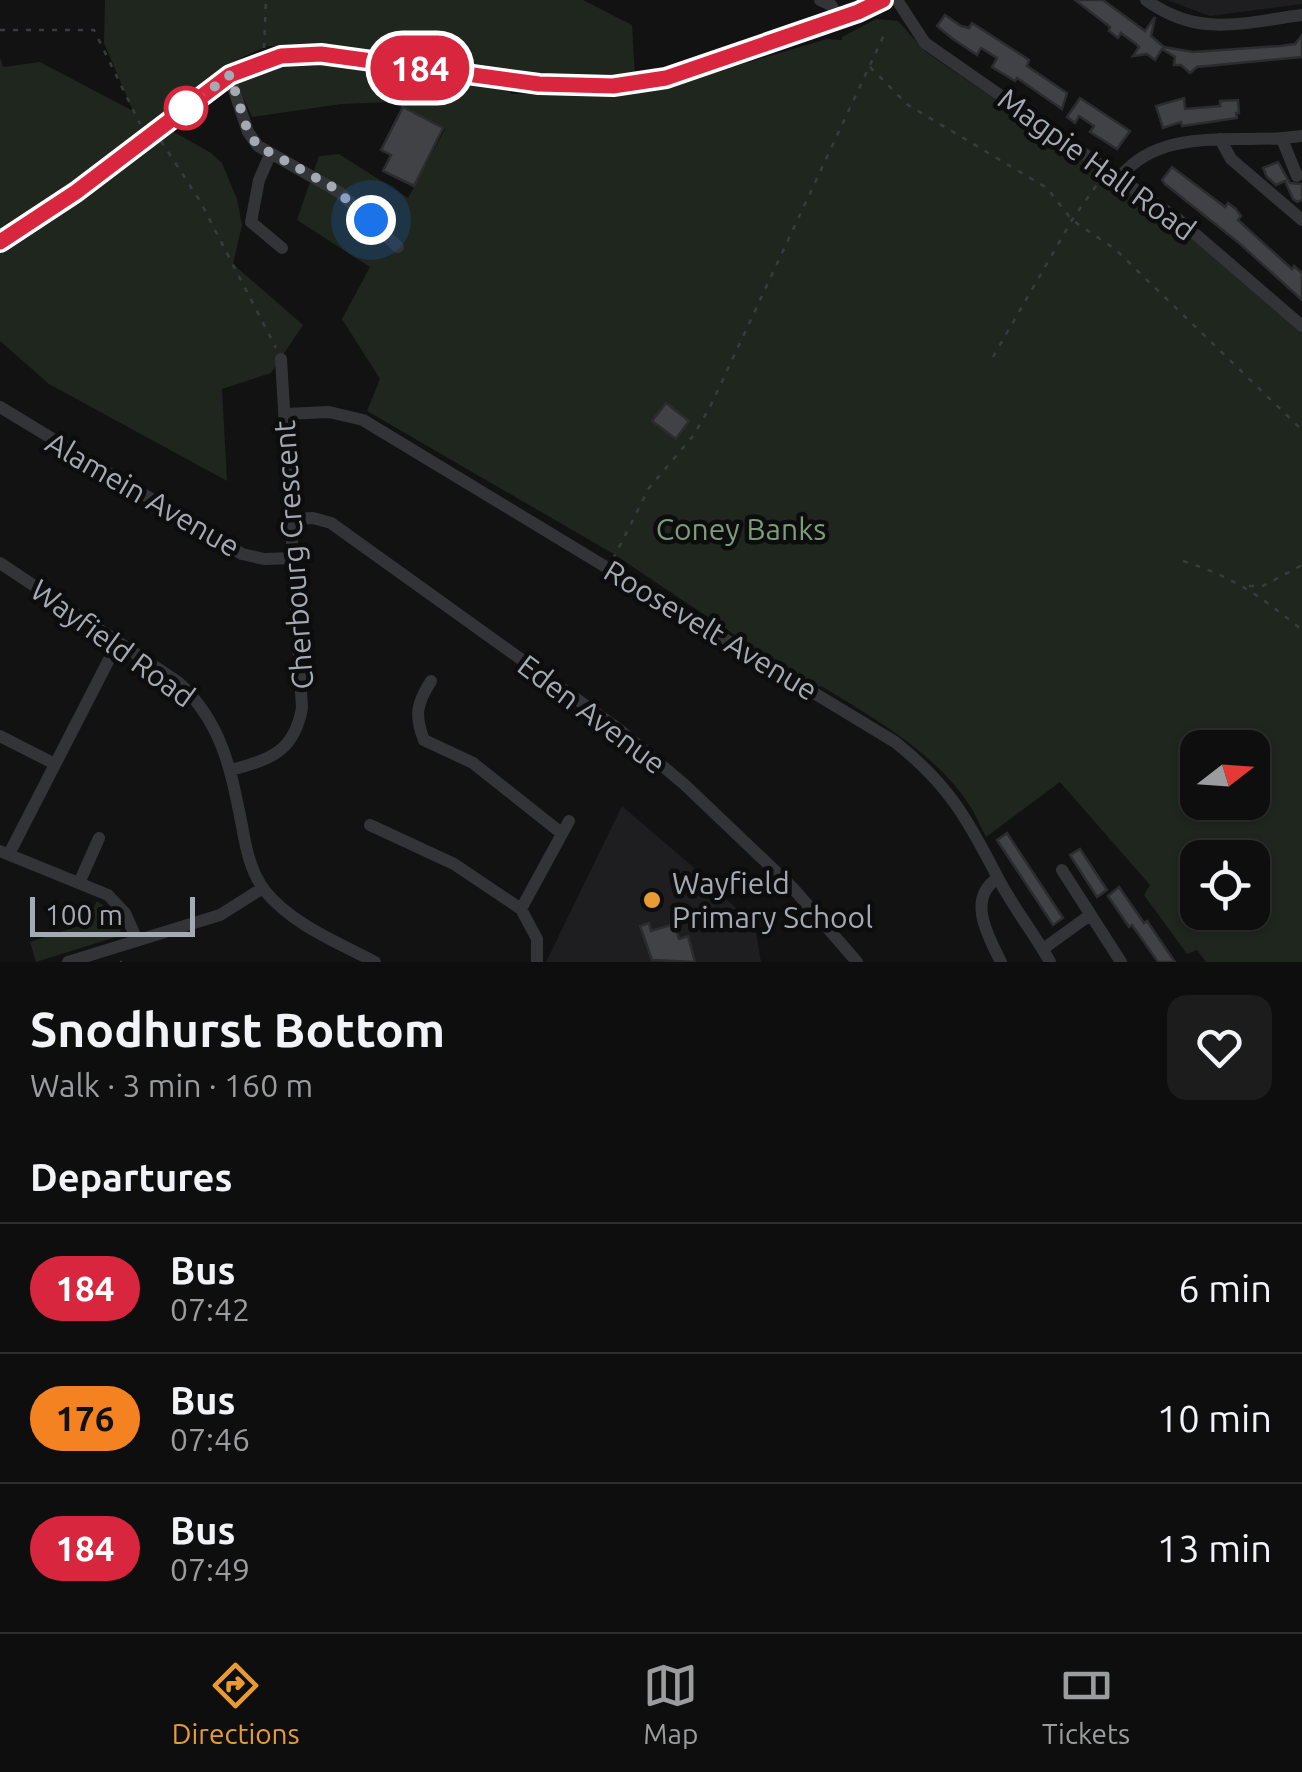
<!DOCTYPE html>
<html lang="en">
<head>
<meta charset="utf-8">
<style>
	:root { --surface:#0e0e0e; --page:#1c1c1c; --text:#f1f3f6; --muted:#9b9c9e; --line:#2e2e2e; --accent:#e89b35 }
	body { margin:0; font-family:Ubuntu,sans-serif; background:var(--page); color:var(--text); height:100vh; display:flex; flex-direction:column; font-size:38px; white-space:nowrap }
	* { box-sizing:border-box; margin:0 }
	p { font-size:32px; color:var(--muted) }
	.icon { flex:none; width:55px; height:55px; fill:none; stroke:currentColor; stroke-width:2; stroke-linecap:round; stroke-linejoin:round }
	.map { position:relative; height:962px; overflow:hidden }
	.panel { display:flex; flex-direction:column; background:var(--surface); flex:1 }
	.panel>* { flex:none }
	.badge { padding:0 20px; border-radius:32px; font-size:35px; line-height:65px }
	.needle { width:65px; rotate:73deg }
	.controls { position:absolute; left:1180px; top:730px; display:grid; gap:20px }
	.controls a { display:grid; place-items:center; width:90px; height:90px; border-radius:20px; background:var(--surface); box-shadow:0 2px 8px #0004,0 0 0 2px var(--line); font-size:50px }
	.scale { position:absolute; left:30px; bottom:25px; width:165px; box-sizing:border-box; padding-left:10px; border:5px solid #a4aab3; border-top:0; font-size:28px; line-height:35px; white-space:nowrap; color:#a4aab3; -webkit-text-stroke:8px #0d0d0e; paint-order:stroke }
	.you { position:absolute; width:50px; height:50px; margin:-25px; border:8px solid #fff; border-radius:50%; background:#1a73e8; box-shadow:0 0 0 15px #1a73e833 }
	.map>.badge { position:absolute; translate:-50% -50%; box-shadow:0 0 0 5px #fff }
	h2 { padding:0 30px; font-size:38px; line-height:90px }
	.round { display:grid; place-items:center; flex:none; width:105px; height:105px; border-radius:20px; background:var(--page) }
	.head { display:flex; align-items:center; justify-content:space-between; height:170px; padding:0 30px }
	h1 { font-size:48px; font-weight:600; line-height:75px }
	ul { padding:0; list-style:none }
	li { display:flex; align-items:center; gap:30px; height:130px; padding:0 30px; border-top:2px solid var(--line) }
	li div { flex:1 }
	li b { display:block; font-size:38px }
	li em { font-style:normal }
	li .badge { min-width:110px; font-weight:700; text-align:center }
	.tab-bar { display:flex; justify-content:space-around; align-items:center; height:140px; border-top:2px solid var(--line); background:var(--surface); font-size:28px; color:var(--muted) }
	.tab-bar a { display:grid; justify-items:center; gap:5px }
	.tab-bar .current { color:var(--accent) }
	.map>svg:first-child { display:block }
	.built { fill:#1e1e20 }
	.green { fill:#1e261e; fill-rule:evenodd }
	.building { fill:#414246; stroke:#2c2c2f; stroke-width:2.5 }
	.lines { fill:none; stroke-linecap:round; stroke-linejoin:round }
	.path { stroke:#393b3f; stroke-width:2.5; stroke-dasharray:5 8; stroke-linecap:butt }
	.minor { stroke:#333438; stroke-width:12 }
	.line-casing { stroke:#fff; stroke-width:22 }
	.line { stroke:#d7263d; stroke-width:15 }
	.walk { stroke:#a4aab3; stroke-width:10; stroke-dasharray:0 18 }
	.stop-dot { fill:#fff; stroke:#d7263d; stroke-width:5 }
	.poi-dot { fill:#e89b35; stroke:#0d0d0e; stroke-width:4 }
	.labels { text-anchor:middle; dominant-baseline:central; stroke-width:9; stroke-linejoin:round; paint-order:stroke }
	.street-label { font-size:30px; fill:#a4aab3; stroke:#0d0d0e }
	.park-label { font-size:30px; fill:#7c9d7b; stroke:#0d0d0e }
	.poi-label { font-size:30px; fill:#a4aab3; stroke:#0d0d0e; text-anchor:start }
</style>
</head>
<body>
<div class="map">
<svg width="1302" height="962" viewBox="0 0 1302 962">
	<rect width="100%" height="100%" fill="#121213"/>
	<path class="built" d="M1167,0H1302V4L1210,16Z
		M622,806L699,872L755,927L761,962H546Z"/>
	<path class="green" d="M105,0H583L632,25L635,77L590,80L541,76L305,46H267L243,57L153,120L211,153L222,163L237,199L242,225L233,264L303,325L271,373L222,389L227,481L49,384L0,341V57L3,67L40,62L133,111L104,43Z
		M876,19L898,21L926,52L1189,232L1302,332V962H1206L1197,950L1187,954L1144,895L1150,885L1060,782L986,837C980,826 975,813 968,803C934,752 872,717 821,686L814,688L612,553L367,411L380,379L342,319L370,267L297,220L319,156L339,154L408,198L445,129L391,102L341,104L252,117L236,81C302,46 434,78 509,88L511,94L647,92L827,39L842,40V37ZM1198,748H1252V802H1198ZM1198,858H1252V912H1198Z
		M97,901C108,909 126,920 119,936L36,962L30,942L85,924Z"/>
	<path class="building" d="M1075,0H1103L1145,31L1155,17L1151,36L1164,47L1193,52L1280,46L1295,44L1302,35V57L1197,67L1190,73L1181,65H1174L1175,57L1162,49L1155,60L1147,54L1133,56L1139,47L1136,44L1121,33L1118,38L1109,31L1110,27Z
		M945,15L961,26L969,28L972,23L1029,60L1027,66L1067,93L1062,109L1017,78L1015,81L992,67L997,58L981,48L977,55L953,39L937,26Z
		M1080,98L1130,131L1117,149L1090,132L1094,126L1079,116L1075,123L1067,117Z
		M1184,98L1185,109L1220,106V101L1238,100L1239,113H1236L1237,118L1182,126L1181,122L1163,128L1156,106Z
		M403,107L443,128L414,186L383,171L391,155L381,150Z
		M1278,162L1290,183L1302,184V200L1297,202L1293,199L1285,181L1276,185L1267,177L1263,168Z
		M1172,167L1225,207L1228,203L1236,209L1241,216L1238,220L1292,269L1294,266L1302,273V300L1239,243L1165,184L1162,180Z
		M666,403L689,421L676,439L652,421Z
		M1007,833L1063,918L1053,925L997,840Z
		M1080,849L1107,890L1097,897L1070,855Z
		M1119,887L1144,923L1147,921L1175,962H1158L1132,925L1129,927L1108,896Z
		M649,923L651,931L674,924L679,939L688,936L695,962L652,960L640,926Z"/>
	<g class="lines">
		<path class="path" d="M0,30H94L140,124
			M264,48L266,0
			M870,67L908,105L1047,188L1072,220L1115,249L1302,430
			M161,141L200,201L276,348
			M993,357L1072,220L1101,179
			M613,559L649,488L693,436L710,407L884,35
			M1183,561C1236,578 1260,596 1302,630
			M1249,586H1263L1302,565
			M120,962H122"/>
		<path class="minor" d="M820,0L831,5L839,19
			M897,0L925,43L1179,220L1302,326
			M1146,0C1199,38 1241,23 1302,15
			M229,75L248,132L258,146L339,192L398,247
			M1220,139L1231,159L1302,220
			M1282,139L1297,176
			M270,155L259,180L251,222L282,248
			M1120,177C1164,123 1243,146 1302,136
			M0,242L76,192L229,75L281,56L321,54L539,84L613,86L666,78L862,11L883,0
			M0,407L242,554L264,559L294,558
			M284,414L329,412L363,420L895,742C948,784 967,818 997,876C1012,906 1034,933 1050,962
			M292,519L313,518L331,523L621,731L685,785L792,887L857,962
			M0,563L178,682C222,722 231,770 242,826C246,849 251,873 265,891C293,925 337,942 375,962
			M431,681C417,703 414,715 424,740L473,763L560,832
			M0,736L55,764
			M231,770C271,759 294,752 302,708L281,359
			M370,825L454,864L521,909
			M0,851L108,895L125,913L137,940
			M9,854L118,642
			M1062,870L1121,962
			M998,878C966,898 988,936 1001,962
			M79,883L99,838
			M1043,949L1090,915
			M68,962L220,915L263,888
			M537,962V939L521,909L569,821"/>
	</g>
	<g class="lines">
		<g class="line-casing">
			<path id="line" d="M0,242L76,192L230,75L281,56L321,54L539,84L613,86L666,78L858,12L883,0"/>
		</g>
		<use href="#line" class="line"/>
		<path class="walk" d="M186,108L230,75L248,132L258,146L331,186L371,220"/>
	</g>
	<circle class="stop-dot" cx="186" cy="108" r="20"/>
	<circle class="poi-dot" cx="652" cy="900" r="10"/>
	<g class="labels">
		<g class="street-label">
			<text transform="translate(1097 164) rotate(36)">Magpie Hall Road</text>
			<text transform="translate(143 494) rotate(30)">Alamein Avenue</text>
			<text transform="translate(293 555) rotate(-94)">Cherbourg Crescent</text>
			<text transform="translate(711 630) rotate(31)">Roosevelt Avenue</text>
			<text transform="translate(113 643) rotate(36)">Wayfield Road</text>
			<text transform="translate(592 714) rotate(37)">Eden Avenue</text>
		</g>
		<g class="park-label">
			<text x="741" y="529">Coney Banks</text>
		</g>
		<g class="poi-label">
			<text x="672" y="883">Wayfield<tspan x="672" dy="34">Primary School</tspan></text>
		</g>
	</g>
</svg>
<div class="controls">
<a><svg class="needle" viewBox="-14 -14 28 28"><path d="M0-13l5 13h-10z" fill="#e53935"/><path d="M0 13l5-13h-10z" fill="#9b9c9e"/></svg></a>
<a><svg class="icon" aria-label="locate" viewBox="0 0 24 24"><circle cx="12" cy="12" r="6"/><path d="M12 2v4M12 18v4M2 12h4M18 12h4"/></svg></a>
</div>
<div class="scale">100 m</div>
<div class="you" style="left:371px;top:220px"></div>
<b class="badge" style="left:420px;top:68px;background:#d7263d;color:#fff">184</b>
</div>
<section class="panel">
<div class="head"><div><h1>Snodhurst Bottom</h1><p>Walk · 3 min · 160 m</p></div><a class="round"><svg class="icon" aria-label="heart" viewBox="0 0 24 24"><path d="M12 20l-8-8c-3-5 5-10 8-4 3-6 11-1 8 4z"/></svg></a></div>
<h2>Departures</h2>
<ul>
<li><span class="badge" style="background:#d7263d;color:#fff">184</span><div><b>Bus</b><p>07:42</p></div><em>6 min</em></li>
<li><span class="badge" style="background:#f58220;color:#111">176</span><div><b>Bus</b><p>07:46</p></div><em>10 min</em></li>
<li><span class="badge" style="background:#d7263d;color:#fff">184</span><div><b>Bus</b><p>07:49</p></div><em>13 min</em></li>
</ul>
</section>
<nav class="tab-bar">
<a class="current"><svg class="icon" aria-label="directions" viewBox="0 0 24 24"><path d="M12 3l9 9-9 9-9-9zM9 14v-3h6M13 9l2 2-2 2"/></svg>Directions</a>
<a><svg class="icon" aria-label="map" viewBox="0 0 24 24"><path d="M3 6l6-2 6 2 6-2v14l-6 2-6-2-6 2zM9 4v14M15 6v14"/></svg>Map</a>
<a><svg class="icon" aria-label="tickets" viewBox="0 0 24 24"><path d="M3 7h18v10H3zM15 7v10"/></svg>Tickets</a>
</nav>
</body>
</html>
